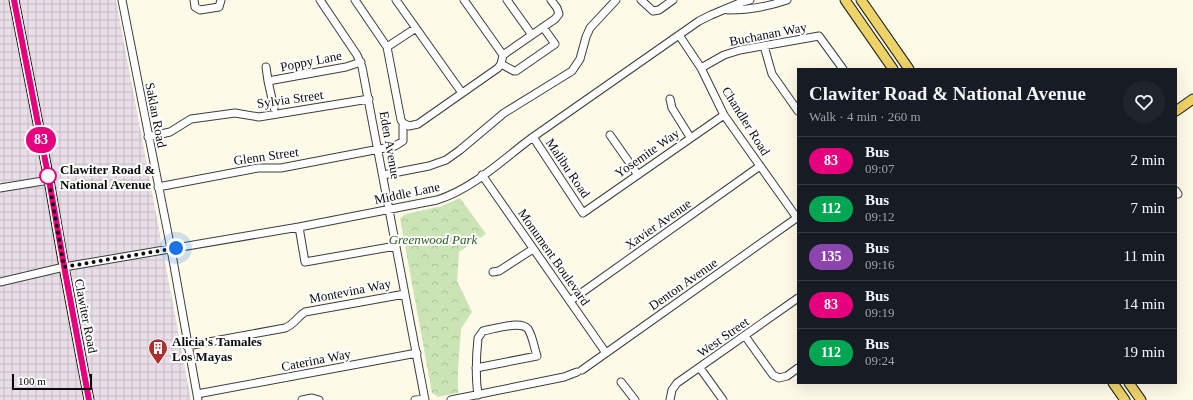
<!DOCTYPE html>
<html lang="en">
<head>
<meta charset="utf-8">
<style>
	:root { --surface:#171b24; --page:#20242c; --text:#f1f3f6; --muted:#9ea1a6; --line:#363941 }
	body { margin:0; font-family:Georgia,serif; background:var(--page); color:var(--text); height:100vh; display:flex; flex-direction:column; font-size:15px; white-space:nowrap }
	* { box-sizing:border-box; margin:0 }
	p { font-size:13px; color:var(--muted) }
	.icon { flex:none; width:22px; height:22px; fill:none; stroke:currentColor; stroke-width:2; stroke-linecap:round; stroke-linejoin:round }
	.map { position:relative; flex:1; overflow:hidden }
	.side { position:absolute; left:797px; top:68px; width:380px; height:316px; display:flex; flex-direction:column; background:var(--surface); border-radius:0px; box-shadow:0 4px 16px #0002 }
	.side>* { flex:none }
	.badge { padding:0 8px; border-radius:13px; font-size:14px; line-height:26px }
	.scale { position:absolute; left:12px; bottom:10px; width:80px; box-sizing:border-box; padding-left:4px; border:2px solid #0a0a0a; border-top:0; font-size:11px; line-height:14px; white-space:nowrap; color:#0a0a0a; -webkit-text-stroke:3px #fff; paint-order:stroke }
	.you { position:absolute; width:20px; height:20px; margin:-10px; border:3px solid #fff; border-radius:50%; background:#1a73e8; box-shadow:0 0 0 6px #1a73e833 }
	.map>.badge { position:absolute; translate:-50% -50%; box-shadow:0 0 0 2px #fff }
	.round { display:grid; place-items:center; flex:none; width:42px; height:42px; border-radius:21px; background:var(--page) }
	.overview { display:flex; align-items:center; justify-content:space-between; height:68px; padding:0 12px }
	h1 { font-size:19px; font-weight:600; line-height:30px }
	ul { padding:0; list-style:none }
	li { display:flex; align-items:center; gap:12px; height:48px; padding:0 12px; border-top:1px solid var(--line) }
	li div { flex:1 }
	li b { display:block; font-size:15px }
	li em { font-style:normal }
	li .badge { min-width:44px; font-weight:700; text-align:center }
	.map>svg:first-child { display:block }
	.industrial { fill:url(#industrial-grid) }
	.park { fill:url(#park-crowns) }
	.lines { fill:none; stroke-linecap:round; stroke-linejoin:round }
	.minor-casing { stroke:#3d3d3d; stroke-width:9 }
	.major-casing { stroke:#1b1b1b; stroke-width:11 }
	.minor { stroke:#fff; stroke-width:7 }
	.major { stroke:#eed368; stroke-width:9 }
	.line-casing { stroke:#fff; stroke-width:9 }
	.line { stroke:#e6007e; stroke-width:6 }
	.walk { stroke:#0a0a0a; stroke-width:4; stroke-dasharray:0 7.2 }
	.stop-dot { fill:#fff; stroke:#e6007e; stroke-width:2 }
	.labels { text-anchor:middle; dominant-baseline:central; stroke-width:4; stroke-linejoin:round; paint-order:stroke }
	.street-label { font-size:13px; fill:#0a0a0a; stroke:#fff }
	.stop-label { font-size:13px; font-weight:bold; fill:#0a0a0a; stroke:#fff; text-anchor:start }
	.park-label { font-size:13px; font-style:italic; fill:#2a5b20; stroke:#fff }
	.poi-label { font-size:13px; font-weight:bold; fill:#0a0a0a; stroke:#fff; text-anchor:start }
</style>
</head>
<body>
<div class="map">
<svg width="1193" height="400" viewBox="0 0 1193 400">
	<defs>
		<pattern id="industrial-grid" width="8" height="8" patternUnits="userSpaceOnUse"><rect width="8" height="8" fill="#e8dee8"/><path d="M0 4h8M4 0v8" fill="none" stroke="#c6bdc6"/></pattern>
		<pattern id="park-crowns" width="20" height="18" patternUnits="userSpaceOnUse"><rect width="20" height="18" fill="#cbe4b5"/><path d="M2 6a3 3 0 1 1 6 0M12 15a3 3 0 1 1 6 0" fill="none" stroke="#adc29a"/></pattern>
	</defs>
	<rect width="100%" height="100%" fill="#fdfae8"/>
	<path class="industrial" d="M0,0H116L191,400H0Z"/>
	<path class="park" d="M460,198L486,234L459,252L457,281L472,312L461,329L458,369V393L438,397L432,393L400,218L406,214L442,206Z"/>
	<g class="lines">
		<g class="minor-casing">
			<path id="minor" d="M122,0L171,249L198,400
				M194,0L195,7L200,10L219,7L221,0
				M320,0L357,55L362,67L425,400
				M355,0L387,47L401,120L403,123L409,126L418,124L498,68L501,64L503,55L555,19L559,14L557,8L551,0
				M396,0L462,93
				M464,0L503,55
				M507,0L532,35
				M641,0L653,11L659,10L673,0
				M728,10C748,10 767,7 787,0
				M679,35L701,68L724,115L797,218
				M764,46L772,74L798,111
				M387,47L416,28
				M501,64L514,71H516L555,44L543,27
				M266,67L268,81
				M701,68L724,55L740,50L819,36L843,69
				M670,99L672,108L690,137
				M274,108L268,81L346,67L361,62
				M610,135L638,175
				M148,137L170,132L191,119L235,113L259,117L369,99
				M533,137L583,213L724,115
				M383,175L429,166L446,160L460,150L504,113L572,71L580,59L586,37L590,28L616,0
				M482,175L606,353
				M158,187L258,168H281L395,146L403,141V123
				M0,188L49,180
				M1176,191L1178,194
				M299,227L305,262L396,246
				M493,272L499,271L533,249
				M0,282L64,267L299,227L437,200C473,189 503,159 533,137C588,98 644,60 699,21L711,15L742,2L750,0
				M570,301L760,166
				M745,336L773,375L779,378L787,376L798,368
				M187,346L285,328C295,324 297,317 305,312L405,294
				M476,368L537,356C534,347 533,337 528,329C521,320 494,329 483,331L478,338C476,358 475,375 478,395
				M700,368L723,400
				M582,370L798,217
				M621,382L635,400
				M197,394L417,353
				M302,400L312,398L319,400
				M415,400L425,399
				M451,400L564,377L577,372
				M670,400L672,390L677,383L798,298"/>
		</g>
		<g class="major-casing">
			<path id="major" d="M14,0L49,180L64,267L89,400
				M845,0L893,69
				M861,0L909,69
				M1176,111L1193,99
				M1113,383L1125,400
				M1129,383L1141,400"/>
		</g>
		<use href="#minor" class="minor"/>
		<use href="#major" class="major"/>
	</g>
	<g class="lines">
		<g class="line-casing">
			<path id="line" d="M14,0L49,180L66,277L89,400"/>
		</g>
		<use href="#line" class="line"/>
		<path class="walk" d="M48,176L64,267L176,248"/>
	</g>
	<defs>
		<g id="building-pin" transform="scale(1)"><path d="M0 17L-7.5 6A9.5 9.5 0 1 1 7.5 6Z" fill="#ad2e2e" stroke="#fff"/><path d="M-4-6H4V6H1V3H-1V6H-4ZM-2.5-4.3h1.7v1.8h-1.7ZM.8-4.3h1.7v1.8H.8ZM-2.5-1h1.7V.8h-1.7ZM.8-1h1.7V.8H.8Z" fill="#fff"/></g>
	</defs>
	<g fill-rule="evenodd">
		<use href="#building-pin" x="158" y="348"/>
	</g>
	<circle class="stop-dot" cx="48" cy="176" r="8"/>
	<g class="labels">
		<g class="street-label">
			<text transform="translate(768 34) rotate(-11)">Buchanan Way</text>
			<text transform="translate(311 61) rotate(-11)">Poppy Lane</text>
			<text transform="translate(290 99) rotate(-8)">Sylvia Street</text>
			<text transform="translate(156 115) rotate(79)">Saklan Road</text>
			<text transform="translate(746 121) rotate(58)">Chandler Road</text>
			<text transform="translate(390 145) rotate(80)">Eden Avenue</text>
			<text transform="translate(647 153) rotate(-35)">Yosemite Way</text>
			<text transform="translate(266 156) rotate(-8)">Glenn Street</text>
			<text transform="translate(568 168) rotate(56)">Malibu Road</text>
			<text transform="translate(407 193) rotate(-12)">Middle Lane</text>
			<text transform="translate(658 224) rotate(-35)">Xavier Avenue</text>
			<text transform="translate(554 257) rotate(55)">Monument Boulevard</text>
			<text transform="translate(683 284) rotate(-35)">Denton Avenue</text>
			<text transform="translate(350 291) rotate(-11)">Montevina Way</text>
			<text transform="translate(86 316) rotate(79)">Clawiter Road</text>
			<text transform="translate(723 337) rotate(-35)">West Street</text>
			<text transform="translate(316 360) rotate(-11)">Caterina Way</text>
		</g>
		<g class="stop-label">
			<text x="60" y="169">Clawiter Road &amp;<tspan x="60" dy="15">National Avenue</tspan></text>
		</g>
		<g class="park-label">
			<text x="433" y="239">Greenwood Park</text>
		</g>
		<g class="poi-label">
			<text x="172" y="341">Alicia's Tamales<tspan x="172" dy="15">Los Mayas</tspan></text>
		</g>
	</g>
</svg>
<div class="scale">100 m</div>
<div class="you" style="left:176px;top:248px"></div>
<b class="badge" style="left:41px;top:140px;background:#e6007e;color:#fff">83</b>
<section class="side">
<div class="overview"><div><h1>Clawiter Road &amp; National Avenue</h1><p>Walk · 4 min · 260 m</p></div><a class="round"><svg class="icon" aria-label="heart" viewBox="0 0 24 24"><path d="M12 20l-8-8c-3-5 5-10 8-4 3-6 11-1 8 4z"/></svg></a></div>
<ul>
<li><span class="badge" style="background:#e6007e;color:#fff">83</span><div><b>Bus</b><p>09:07</p></div><em>2 min</em></li>
<li><span class="badge" style="background:#00a651;color:#fff">112</span><div><b>Bus</b><p>09:12</p></div><em>7 min</em></li>
<li><span class="badge" style="background:#8e44ad;color:#fff">135</span><div><b>Bus</b><p>09:16</p></div><em>11 min</em></li>
<li><span class="badge" style="background:#e6007e;color:#fff">83</span><div><b>Bus</b><p>09:19</p></div><em>14 min</em></li>
<li><span class="badge" style="background:#00a651;color:#fff">112</span><div><b>Bus</b><p>09:24</p></div><em>19 min</em></li>
</ul>
</section>
</div>
</body>
</html>
